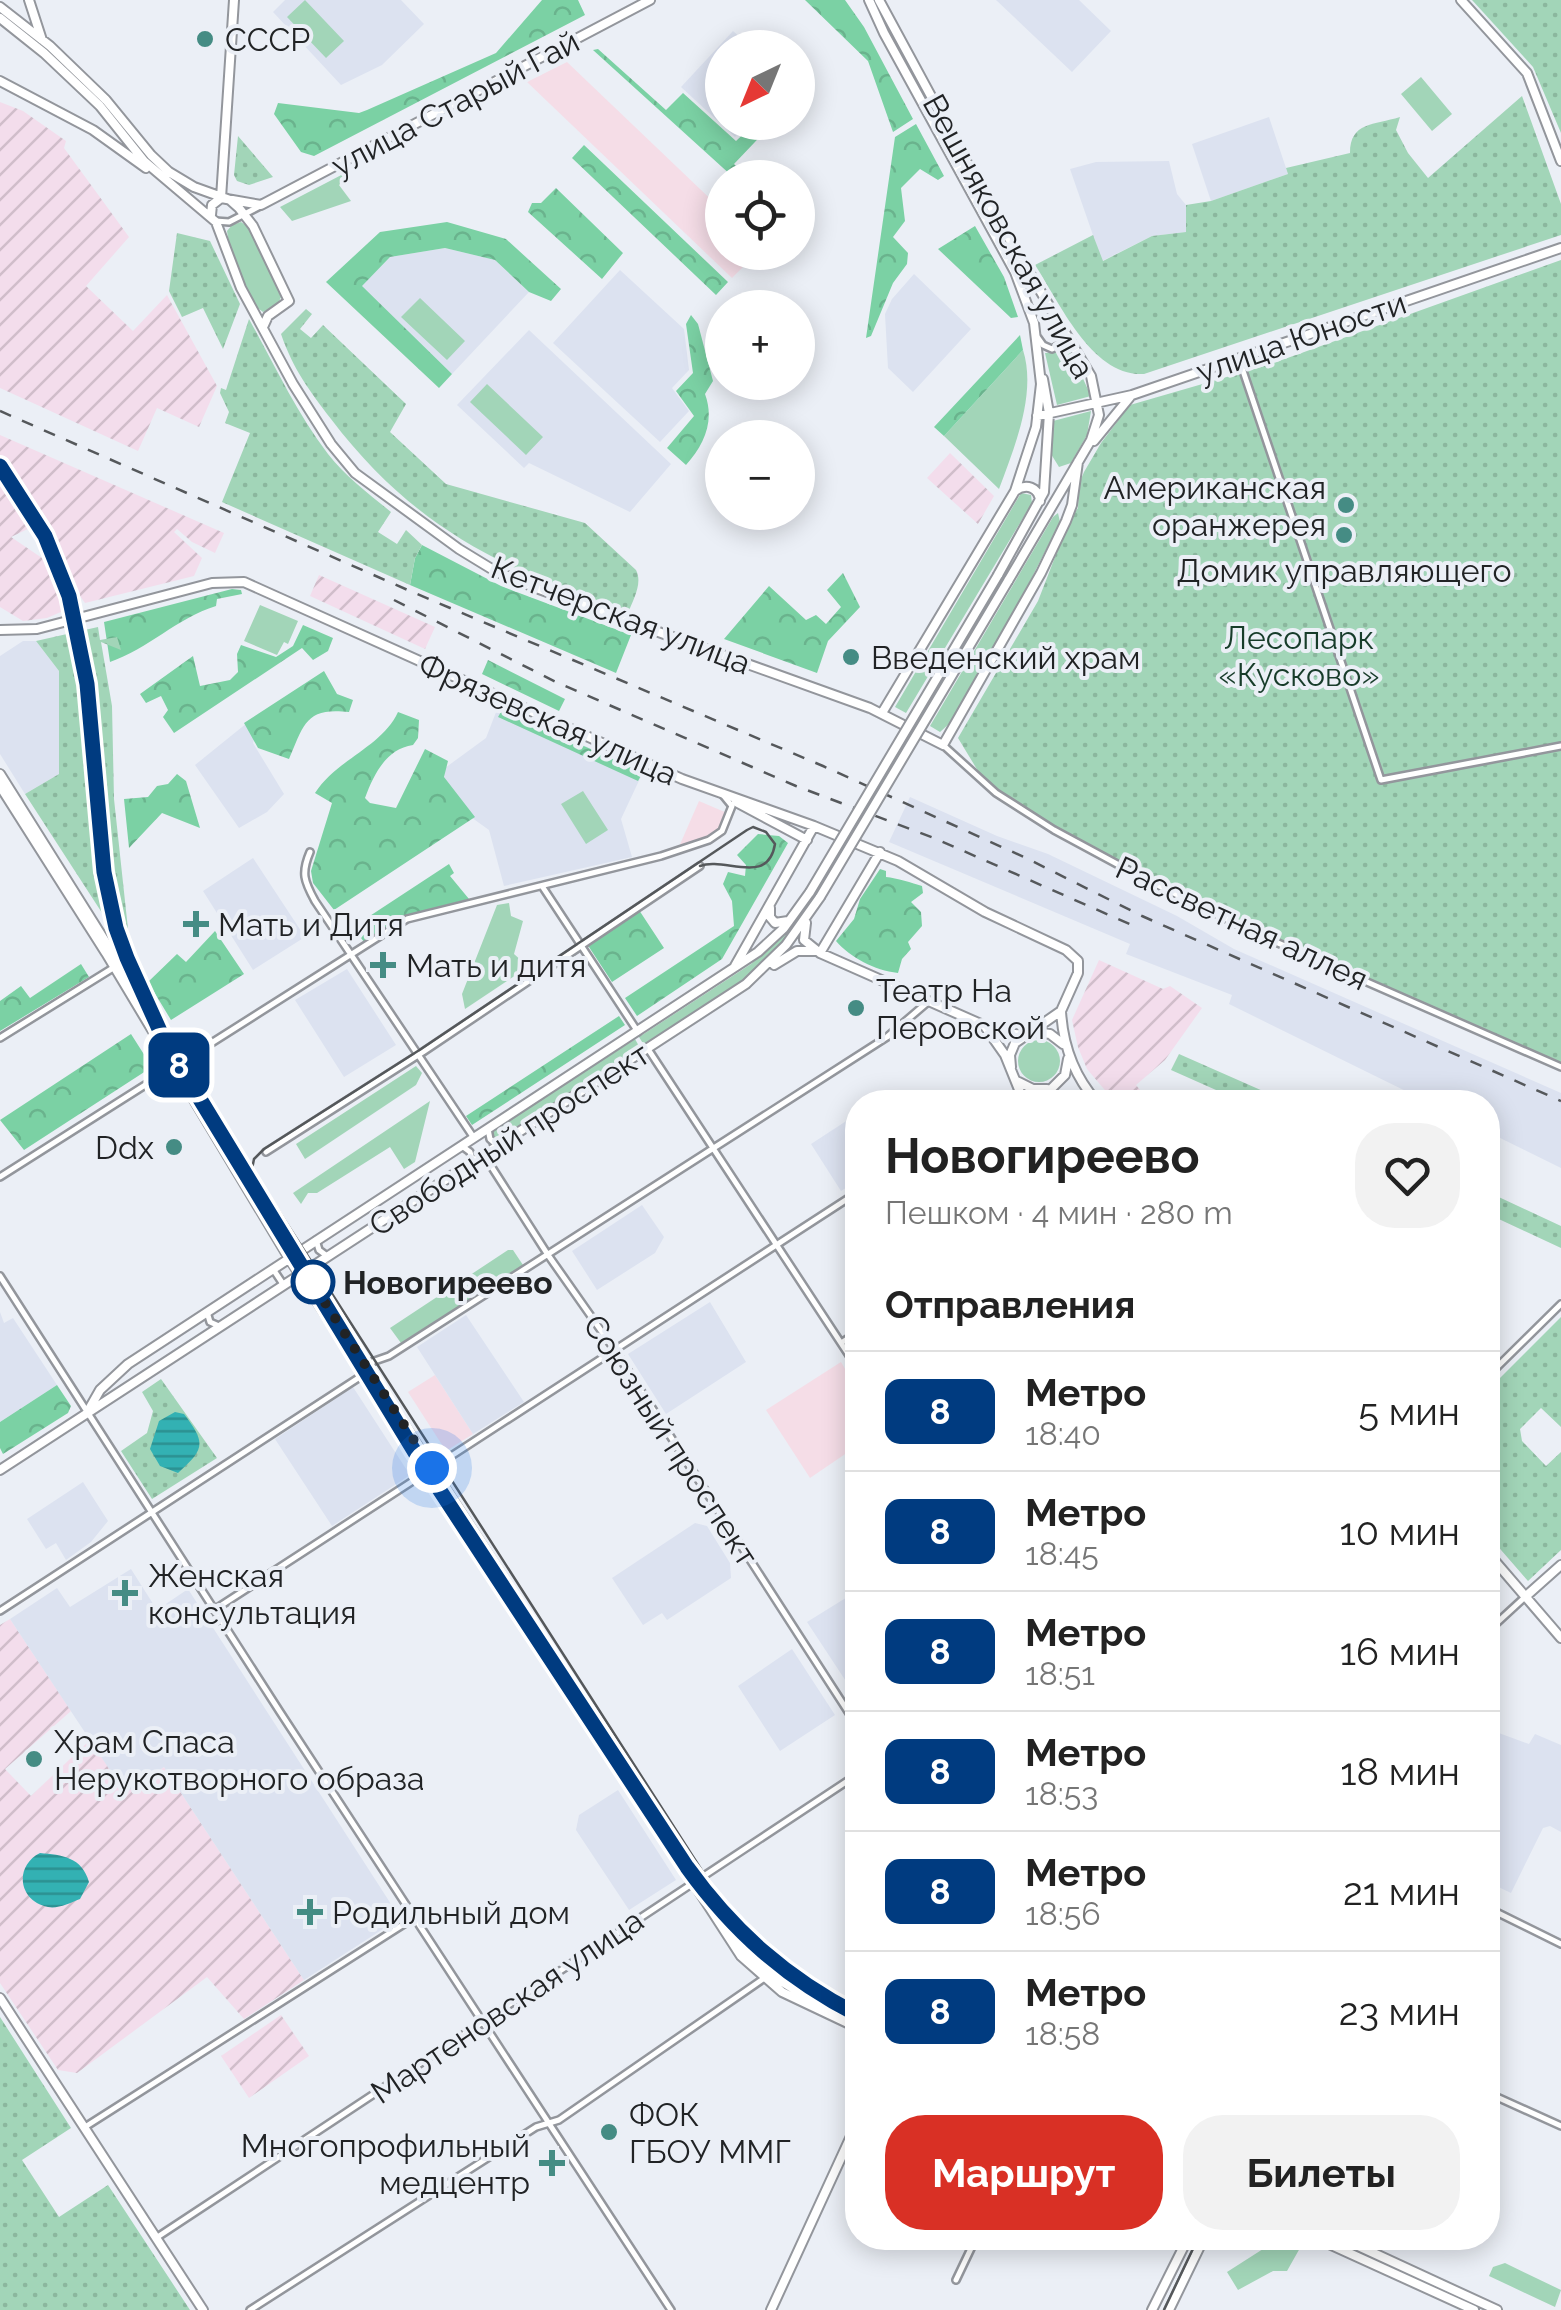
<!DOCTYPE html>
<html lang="ru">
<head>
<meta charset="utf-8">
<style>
	:root { --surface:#fff; --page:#f2f2f2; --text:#222; --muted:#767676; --line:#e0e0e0; --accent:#d93025 }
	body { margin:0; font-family:Raleway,sans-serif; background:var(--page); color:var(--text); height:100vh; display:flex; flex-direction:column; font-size:38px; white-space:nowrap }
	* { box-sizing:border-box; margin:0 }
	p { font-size:32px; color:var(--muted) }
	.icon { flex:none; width:55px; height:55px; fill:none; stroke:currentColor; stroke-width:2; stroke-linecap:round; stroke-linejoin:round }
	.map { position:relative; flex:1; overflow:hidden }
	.panel { position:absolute; left:845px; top:1090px; width:655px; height:1160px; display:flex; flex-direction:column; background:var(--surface); border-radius:40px; box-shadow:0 5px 25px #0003 }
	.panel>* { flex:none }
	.badge { padding:0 20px; border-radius:15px; font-size:35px; line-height:65px }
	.needle { width:65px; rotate:223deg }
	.tools { position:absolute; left:705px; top:30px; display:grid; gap:20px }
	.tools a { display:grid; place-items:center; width:110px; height:110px; border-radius:50%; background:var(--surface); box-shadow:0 5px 25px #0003; font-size:50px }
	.you { position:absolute; width:50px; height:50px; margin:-25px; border:8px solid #fff; border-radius:50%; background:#1a73e8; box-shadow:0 0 0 15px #1a73e833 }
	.map>.badge { position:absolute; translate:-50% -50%; box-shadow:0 0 0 5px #fff }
	h2 { padding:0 40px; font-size:38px; line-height:90px }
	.round { display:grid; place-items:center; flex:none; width:105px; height:105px; border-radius:40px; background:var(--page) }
	.head { display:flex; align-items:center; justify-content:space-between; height:170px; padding:0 40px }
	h1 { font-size:48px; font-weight:700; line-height:75px }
	.action { display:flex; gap:20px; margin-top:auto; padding:20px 40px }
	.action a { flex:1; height:115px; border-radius:40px; background:var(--accent); color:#fff; font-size:40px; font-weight:700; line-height:115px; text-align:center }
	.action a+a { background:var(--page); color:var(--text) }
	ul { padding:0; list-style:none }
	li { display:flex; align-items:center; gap:30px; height:120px; padding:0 40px; border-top:2px solid var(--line) }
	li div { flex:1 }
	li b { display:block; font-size:38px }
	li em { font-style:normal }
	li .badge { min-width:110px; font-weight:700; text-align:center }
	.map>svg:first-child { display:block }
	.commercial { fill:#f5dde7 }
	.industrial { fill:url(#industrial-furrows) }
	.built { fill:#dce2f0 }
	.grass { fill:#a2d5b8 }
	.forest { fill:url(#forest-crowns) }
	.park { fill:url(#park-dots) }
	.water { fill:url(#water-rules) }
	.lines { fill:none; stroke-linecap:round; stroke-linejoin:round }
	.street-casing { stroke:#93969c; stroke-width:10 }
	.secondary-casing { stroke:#93969c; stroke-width:12 }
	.street { stroke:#fff; stroke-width:5 }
	.secondary { stroke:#fff; stroke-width:8 }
	.tram { stroke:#55585b; stroke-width:2.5 }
	.rail { stroke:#55585b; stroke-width:2.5; stroke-dasharray:12 12; stroke-linecap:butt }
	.secondary-bridge-casing { stroke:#93969c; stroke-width:12; stroke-linecap:butt }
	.secondary-bridge { stroke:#fff; stroke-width:8 }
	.line-casing { stroke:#fff; stroke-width:22 }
	.line { stroke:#003b80; stroke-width:15 }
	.walk { stroke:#212325; stroke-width:10; stroke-dasharray:0 18 }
	.poi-dot { fill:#458c84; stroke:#ebeff6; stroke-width:4 }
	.stop-dot { fill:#fff; stroke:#003b80; stroke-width:5 }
	.labels { text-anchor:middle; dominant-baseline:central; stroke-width:8; stroke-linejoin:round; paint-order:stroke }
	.poi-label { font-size:32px; fill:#212325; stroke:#ebeff6; text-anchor:start }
	.street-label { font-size:32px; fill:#212325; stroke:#ebeff6 }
	.park-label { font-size:32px; fill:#173c2a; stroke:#ebeff6 }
	.stop-label { font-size:32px; font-weight:bold; fill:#212325; stroke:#ebeff6; text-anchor:start }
</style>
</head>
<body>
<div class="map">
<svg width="1561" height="2310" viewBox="0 0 1561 2310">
	<defs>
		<pattern id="industrial-furrows" width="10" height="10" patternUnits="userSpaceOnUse" patternTransform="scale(2.5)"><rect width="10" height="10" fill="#f3ddec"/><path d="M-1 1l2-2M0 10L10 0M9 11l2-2" fill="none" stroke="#d0bdca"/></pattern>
		<pattern id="forest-crowns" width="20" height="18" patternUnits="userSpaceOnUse" patternTransform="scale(2.5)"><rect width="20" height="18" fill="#7bd1a4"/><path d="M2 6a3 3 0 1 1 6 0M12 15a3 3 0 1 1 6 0" fill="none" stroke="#6ab38d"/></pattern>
		<pattern id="park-dots" width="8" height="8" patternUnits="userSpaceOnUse" patternTransform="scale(2.5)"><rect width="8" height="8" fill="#a2d5b8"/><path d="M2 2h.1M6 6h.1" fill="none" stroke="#8bb79e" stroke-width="1.8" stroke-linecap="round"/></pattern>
		<pattern id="water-rules" width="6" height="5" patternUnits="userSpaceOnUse" patternTransform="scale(2.5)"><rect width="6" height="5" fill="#33b1b3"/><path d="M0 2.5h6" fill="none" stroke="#2b9091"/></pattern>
	</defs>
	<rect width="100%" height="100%" fill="#ebeff6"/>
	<path class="commercial" d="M567,62L722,210V252L757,253L732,278L527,82Z
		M699,801L727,813L721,830L715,835L678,849Z
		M841,1362L857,1389V1446L810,1478L766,1410Z
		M435,1375L473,1434L446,1451L408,1392Z"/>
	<path class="industrial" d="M0,102L23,111L66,141L64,148L129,237L86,286L133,331L167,295L217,386L199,427L157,408L138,451L0,388Z
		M0,435L224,533L215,553L192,542L177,529L174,532L202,558L194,576L85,603L51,555L36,525L11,537L42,558L70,608L47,618L23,621L0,607Z
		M950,453L994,496L978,524L927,478Z
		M319,575L435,627L425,649L310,596Z
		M1099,960L1163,989L1170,986L1202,1008L1165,1060L1136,1085L1150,1102H1115L1087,1069L1078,1047L1072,1020Z
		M10,1619L71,1711L5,1769L31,1796L90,1740L125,1792L164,1767L304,1980L244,2019L207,1977L77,2073L58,2070L0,1983V1625Z
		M281,2015L309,2056L249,2098L221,2056Z"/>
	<path class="built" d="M285,0H401L424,24L382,65L341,85L273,12Z
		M996,0H1079L1111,31L1072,72Z
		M733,31L751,47L722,48V122L748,123L735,137L681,87Z
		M1269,117L1288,174L1211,201L1192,144Z
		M1169,161L1177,194L1186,205V232L1152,236L1102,261L1070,169L1096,162Z
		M445,248L495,260L529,292L452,374L361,286L390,257Z
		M620,270L684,329L689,370L672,388L689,411L660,442L553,343Z
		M914,274L971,329L913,392L888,368L885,314L892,299Z
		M529,330L671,464L630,512L529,463L524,468L457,405Z
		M23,641H36L59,671V774L25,794L0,754V656Z
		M498,707L643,772L621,819L632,857L504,886L489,830L468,815L444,782L445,768L486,738Z
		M247,723L255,736L253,743L284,794L267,812L239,828L195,765Z
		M910,797L997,836L1048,854L1177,916L1234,949L1561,1093V1168L1488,1132V1102H1428L1229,1004L1232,995L1126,954L1130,944L889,842Z
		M253,858L305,937L253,970L203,891Z
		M347,969L396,1045L344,1077L295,1000Z
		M857,1114V1181L841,1191L811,1144Z
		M642,1205L664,1237L655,1253L597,1290L572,1251Z
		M710,1302L746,1362L666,1414L628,1354Z
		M0,1312L4,1323L13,1318L57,1385L0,1422Z
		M466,1315L524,1402L473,1434L417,1347Z
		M353,1387L410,1475L332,1526L275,1439Z
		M83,1482L108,1521L91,1542L66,1560L56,1543L46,1549L27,1519Z
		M695,1523L707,1526L730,1563L731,1578L667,1620L662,1613L643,1625L612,1578Z
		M131,1569L157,1610L188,1589L400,1918L304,1980L164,1767L125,1793L10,1619L57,1588L70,1607Z
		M857,1591V1698L807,1622Z
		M792,1649L835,1715L780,1751L738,1686Z
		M1488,1729L1529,1744L1535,1734L1561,1745V1832L1550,1826L1543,1828L1511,1893L1488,1882Z
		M618,1790L676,1880L629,1910L576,1830L579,1815Z"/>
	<path class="grass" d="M305,0L344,41L326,58L287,17Z
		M1421,77L1452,114L1432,131L1401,94Z
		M349,171L350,174L339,185L351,201L292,221L280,207Z
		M241,222L250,228L281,297L278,304L263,312L255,306L230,251L227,231L232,225Z
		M420,298L465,341L447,360L401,317Z
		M1067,344L1091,396L1057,405L1045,353L1056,352Z
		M1023,350C1037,394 1014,448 999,489L944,436Z
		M487,384L543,437L526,455L470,402Z
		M1091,411L1087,435L1071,463L1059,467L1051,454L1053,421Z
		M1021,493L1031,495L1032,503L906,713L895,707Z
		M1058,513L1060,522L1022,597L950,723L940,732L930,726L1053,517Z
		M260,605L298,621L288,644L284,642L277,655L244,641Z
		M583,791L608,830L586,844L561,804Z
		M509,903L511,916L523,921L514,954L523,962L534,960V963L465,1009L462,994L497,905Z
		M791,928C781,965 680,1022 644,1045L639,1037L751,964Z
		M635,1039L640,1048L496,1142L490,1133Z
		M1018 1061a21 21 0 1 1 42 0a21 21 0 1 1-42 0Z
		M416,1066L422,1073L416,1085L305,1159L296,1144Z
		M430,1101L415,1162L404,1169L390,1147L317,1193H308L301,1204L293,1193Z
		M508,1250H513L523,1265L401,1343L390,1328Z
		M1280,2238L1300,2248L1287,2271H1273L1238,2290L1227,2272Z
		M1505,2263L1561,2290L1555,2307L1489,2276L1493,2267Z"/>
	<path class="forest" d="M542,0H578L585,15L314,156L301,152L274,114L278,103L359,113L367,110L496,53Z
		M805,0H845L864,27L913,119L893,132L868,61Z
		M598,49L666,110L683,93L736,141L755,123H773L734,164L744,174L733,177L593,50Z
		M916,124L944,176L938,180L920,169L901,188L905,221L893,237L908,253L907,264L893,283L871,336L866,338L895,137Z
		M584,145L728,282L716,295L572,158Z
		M556,188L623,253L602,279L528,212L532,203H541Z
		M447,222L506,239L561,289L551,301L529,292L495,260L445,248L390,257L362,286L452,374L439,388L326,282L380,232Z
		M975,226L1004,277L1018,317L1011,318L938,249Z
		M691,315L698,324L713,381L705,394C715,421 704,445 686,465L667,448L694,416L676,391L693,373L686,324Z
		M1020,335L1023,350L944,436L934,427Z
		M422,545L501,586L631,635L616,673L410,585L415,558Z
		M843,573L860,607L828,641L817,673L724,639L769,586L806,620L816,615L826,624L841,607L827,590Z
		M232,589L241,590L242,594L217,599L216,606C177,618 148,649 110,662L104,622Z
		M303,625L333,638L328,651L313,660L302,648L174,733L163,717L168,710L161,696L146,703L140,694L193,656L200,686L230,680L238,672L237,654L241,645L276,657L293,646Z
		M488,660L565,699L559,711L482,674Z
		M324,671L337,694L353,700L349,712C306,707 304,724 289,759L258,748L244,723Z
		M502,710L643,772L638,781L498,717Z
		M398,712L419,720L418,738L413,745C386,749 374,774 365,798L370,803L396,808L425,749L448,761L444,777L475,817L334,910L313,883L311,871L332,803L315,793C337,759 382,747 398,712Z
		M177,774L186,781L200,828L162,813L129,848L124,799L148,797L157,786L168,784Z
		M758,834L779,836L788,843L722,959L637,1016L625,998L734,926L732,901L723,884L728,872L745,876L746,865L737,855Z
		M449,864L454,873L450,876L469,899L411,914L364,942L353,927Z
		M880,869L886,871V877C897,878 912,883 922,886L923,893L911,902L921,912L922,926L908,942L911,949L902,959L898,973C874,970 851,958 836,941L854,919L860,899Z
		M639,910L664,948L612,982L587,944Z
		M215,931L244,974L171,1020L148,982L177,954L186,962Z
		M81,964L89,977L0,1031V1001L21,986L30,998Z
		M619,1016L625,1025L472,1125L466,1116Z
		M131,1034L152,1067L24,1150L0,1120Z
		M57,1385L71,1406L68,1413L3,1454L0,1448V1422Z"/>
	<path class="park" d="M1472,0H1561V133L1533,67Z
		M1522,96L1561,204V235L1144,374C1092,377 1060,303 1035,265L1093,235L1103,261L1152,236L1186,232V205L1211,201L1288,174L1286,168L1350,153C1350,122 1374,125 1400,117L1396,130L1408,153L1428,178Z
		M238,136L273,177L249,185L237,181L234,175Z
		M177,233L210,241L240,304L223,349L203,308L182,317L169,291Z
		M1561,260V1065L1221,914L1061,830L995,789L978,771L958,738L1038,601L1069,521L1078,508L1079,484L1084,472L1101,443L1130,405L1268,365Z
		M306,309L312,314L300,329L311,338L323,325L406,404L390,432L446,484L585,523L636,570C643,583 633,600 628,613C502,569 414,528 331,419C309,390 293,369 281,334Z
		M249,319C274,364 296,412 328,454C345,476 369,494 391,512L378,532L397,544L406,530L422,545L415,558L410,585L222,502L250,433L225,423L229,412L220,393L221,388L226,390Z
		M98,627L100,640L117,637L121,650L101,642L112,706L114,799L128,929L117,936L25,794L59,774V671L36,641Z
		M1179,1054L1288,1102H1243L1171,1070Z
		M1488,1192L1561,1226V1248L1488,1214Z
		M1561,1317V1427L1541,1408L1520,1429L1522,1441L1546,1466L1561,1452V1550L1528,1581L1488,1535V1390Z
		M161,1379L217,1458L152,1499L121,1451L147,1433L153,1411L142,1392Z
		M0,2017L71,2128L22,2160L59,2217L108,2185L190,2310H0Z"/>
	<path class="water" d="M175,1412L184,1414C206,1443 205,1449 178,1473L160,1466L150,1449L159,1421Z
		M40,1853C62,1855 82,1857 89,1882L80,1899C70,1903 58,1909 48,1907C18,1901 14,1866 40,1853Z"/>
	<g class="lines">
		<g class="street-casing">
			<path id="street" d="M215,221L229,222L260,206
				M1038,338L1043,345L1052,349L1062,343L1065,335
				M1239,359L1381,780L1561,746
				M943,745L996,793L1054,830L1143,878L1255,933L1561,1067
				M310,852C301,873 304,881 315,901L474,1138
				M542,886L638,1032
				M0,1038L113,968
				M648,1049L858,1369
				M488,1129L490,1139L498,1146
				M462,1146L470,1152L473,1162
				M266,1152L423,1052L700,866
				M484,1155L548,1255L614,1349L858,1727
				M0,1177L407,919L661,856L709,840L722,831L732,806L723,795
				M316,1240L319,1250L327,1256
				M273,1269L283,1284
				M0,1276L280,1712L671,2310
				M207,1312L210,1322L219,1326
				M841,1343L858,1332
				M366,1364L389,1356L887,1037L929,1001
				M1488,1376L1561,1304
				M214,1610L858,1192
				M0,1611L366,1373
				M1488,1631L1525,1597
				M1488,1908L1561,1944
				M1488,2093L1561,2126
				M85,2127L415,1917
				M156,2238L858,1774
				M956,2280L976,2238
				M250,2310L536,2127L559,2120L763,1979"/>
		</g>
		<g class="secondary-casing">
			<path id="secondary" d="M29,0L42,40
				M869,0L884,33L1015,272L1034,323L1041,384L1036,427L1015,491L882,713
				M879,0L998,220L1091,376L1099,415L1091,440L1008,581
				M1461,0L1527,73L1561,161
				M0,7L50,46L106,100L151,155L169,172L194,187L230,200L239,208L253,226L289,301L268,316L263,327
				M0,18L44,53L100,106L144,161L216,222L241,288L293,384L331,444L355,473L459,549L495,571L539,589L870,708L943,745L1041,573L1066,521L1072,505L1078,462
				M0,81L93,130L146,168
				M221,198L234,0
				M211,215L212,205L221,198L261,205L650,0
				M1037,416L1132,395L1561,248
				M1094,441L1130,397
				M1015,491C1026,483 1039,487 1040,501
				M998,575L1044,492L1049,413L1043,379
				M0,630L37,629L212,583L244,582L682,779L814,826L898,861L985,912L1066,950L1078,961V973L1061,1011L1015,1043L1010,1055L1011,1067
				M0,774L135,989L294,1255L745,1952C777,1985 816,2001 858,2020
				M0,786L106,953L289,1258L741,1956L782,1992L858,2028
				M736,802L807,840
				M770,908V917L775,923L788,921
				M806,923L804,940L820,953L983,1025L1004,1033L1025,1035
				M820,953L880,852
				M774,965L797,951H815
				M735,966L814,826
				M1061,1011C1063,1046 1074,1076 1097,1102
				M986,1028L1005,1055L1024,1102
				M1036,1032L1050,1034L1063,1044
				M1019,1082L1033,1089H1047
				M1038,1102L1065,1075L1068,1059
				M88,1411L100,1390L128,1364L758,952L784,928L810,892
				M0,1470L746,984L786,945L820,897
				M1488,1553L1561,1638
				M1525,1597L1561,1565
				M0,1998L203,2310
				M1316,2238L1474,2310
				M1341,2238L1497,2310
				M771,2310L858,2121
				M1152,2310L1188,2238
				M1169,2310L1204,2238"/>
		</g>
		<use href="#street" class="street"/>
		<use href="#secondary" class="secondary"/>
		<path class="tram" d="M700,866C724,856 768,887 775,844L766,832L753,827L747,830L421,1049L264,1149L254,1159L252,1169L751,1947L787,1981L858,2015
			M1164,2310L1198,2238"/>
		<path class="rail" d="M0,411L410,591L823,766L1026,858L1142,916L1561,1101
			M394,600L556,682L796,786L934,838L1134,926"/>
		<g class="secondary-bridge-casing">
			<path id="secondary-bridge" d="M810,892L998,575
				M820,897L1008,581"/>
		</g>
		<use href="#secondary-bridge" class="secondary-bridge"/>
	</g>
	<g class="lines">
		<g class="line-casing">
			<path id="line" d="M0,466L45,536L69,596L87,684L104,872L116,928L127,958L164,1040L416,1454L687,1867C733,1931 787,1979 858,2015"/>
		</g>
		<use href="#line" class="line"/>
		<path class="walk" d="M313,1282L309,1278L432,1468"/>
	</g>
	<g class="poi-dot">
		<circle cx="205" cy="39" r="10"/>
		<circle cx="1346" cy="505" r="10"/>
		<circle cx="1344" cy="535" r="10"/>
		<circle cx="851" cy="657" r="10"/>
		<path d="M191 909h10v10h10v10h-10v10h-10v-10h-10v-10h10z"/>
		<path d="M378 950h10v10h10v10h-10v10h-10v-10h-10v-10h10z"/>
		<circle cx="856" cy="1008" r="10"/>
		<circle cx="174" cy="1147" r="10"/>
		<path d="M120 1578h10v10h10v10h-10v10h-10v-10h-10v-10h10z"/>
		<circle cx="34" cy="1759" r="10"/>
		<path d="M305 1897h10v10h10v10h-10v10h-10v-10h-10v-10h10z"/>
		<circle cx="609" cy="2132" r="10"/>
		<path d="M547 2148h10v10h10v10h-10v10h-10v-10h-10v-10h10z"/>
	</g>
	<circle class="stop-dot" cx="313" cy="1282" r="20"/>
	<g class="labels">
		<g class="poi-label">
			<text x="225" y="39">СССР</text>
			<text x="1326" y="487" text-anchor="end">Американская<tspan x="1326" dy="37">оранжерея</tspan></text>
			<text x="1344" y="570" text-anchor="middle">Домик управляющего</text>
			<text x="871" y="657">Введенский храм</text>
			<text x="218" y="924">Мать и Дитя</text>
			<text x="406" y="965">Мать и дитя</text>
			<text x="876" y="990">Театр На<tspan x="876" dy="37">Перовской</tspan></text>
			<text x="154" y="1147" text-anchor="end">Ddx</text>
			<text x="148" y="1575">Женская<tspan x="148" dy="37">консультация</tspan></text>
			<text x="54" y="1741">Храм Спаса<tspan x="54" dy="37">Нерукотворного образа</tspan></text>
			<text x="332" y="1912">Родильный дом</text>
			<text x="629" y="2114">ФОК<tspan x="629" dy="37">ГБОУ ММГ</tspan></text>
			<text x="530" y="2145" text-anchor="end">Многопрофильный<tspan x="530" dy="37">медцентр</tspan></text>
		</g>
		<g class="street-label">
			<text transform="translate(455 103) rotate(-28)">улица Старый Гай</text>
			<text transform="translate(1009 236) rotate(61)">Вешняковская улица</text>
			<text transform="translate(1301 337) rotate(-19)">улица Юности</text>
			<text transform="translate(621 615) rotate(21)">Кетчерская улица</text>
			<text transform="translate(548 719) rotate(24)">Фрязевская улица</text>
			<text transform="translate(1242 923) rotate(25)">Рассветная аллея</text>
			<text transform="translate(509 1139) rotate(-33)">Свободный проспект</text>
			<text transform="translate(671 1440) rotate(57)">Союзный проспект</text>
			<text transform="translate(507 2006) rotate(-34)">Мартеновская улица</text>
		</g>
		<g class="park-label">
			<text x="1299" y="637">Лесопарк<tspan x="1299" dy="37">«Кусково»</tspan></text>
		</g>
		<g class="stop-label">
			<text x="343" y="1282">Новогиреево</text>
		</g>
	</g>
</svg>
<div class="tools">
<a><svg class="needle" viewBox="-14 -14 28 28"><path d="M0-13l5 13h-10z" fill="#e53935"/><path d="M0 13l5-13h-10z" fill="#767676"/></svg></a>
<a><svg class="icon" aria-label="locate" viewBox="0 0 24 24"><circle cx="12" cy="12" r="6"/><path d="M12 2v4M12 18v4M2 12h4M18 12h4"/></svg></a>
<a>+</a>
<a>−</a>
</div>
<div class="you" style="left:432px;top:1468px"></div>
<b class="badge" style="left:179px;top:1065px;background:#003b80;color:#fff">8</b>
<section class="panel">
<div class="head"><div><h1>Новогиреево</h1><p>Пешком · 4 мин · 280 m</p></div><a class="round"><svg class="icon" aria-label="heart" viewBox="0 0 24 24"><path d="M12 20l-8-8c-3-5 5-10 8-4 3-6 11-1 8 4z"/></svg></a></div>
<h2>Отправления</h2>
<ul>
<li><span class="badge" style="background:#003b80;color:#fff">8</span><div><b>Метро</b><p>18:40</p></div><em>5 мин</em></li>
<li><span class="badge" style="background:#003b80;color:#fff">8</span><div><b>Метро</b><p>18:45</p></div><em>10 мин</em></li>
<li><span class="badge" style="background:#003b80;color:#fff">8</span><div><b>Метро</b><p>18:51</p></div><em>16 мин</em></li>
<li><span class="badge" style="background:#003b80;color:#fff">8</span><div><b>Метро</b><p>18:53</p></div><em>18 мин</em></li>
<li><span class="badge" style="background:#003b80;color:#fff">8</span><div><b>Метро</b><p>18:56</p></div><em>21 мин</em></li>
<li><span class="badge" style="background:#003b80;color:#fff">8</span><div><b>Метро</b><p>18:58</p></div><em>23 мин</em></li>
</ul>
<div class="action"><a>Маршрут</a><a>Билеты</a></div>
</section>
</div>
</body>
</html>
